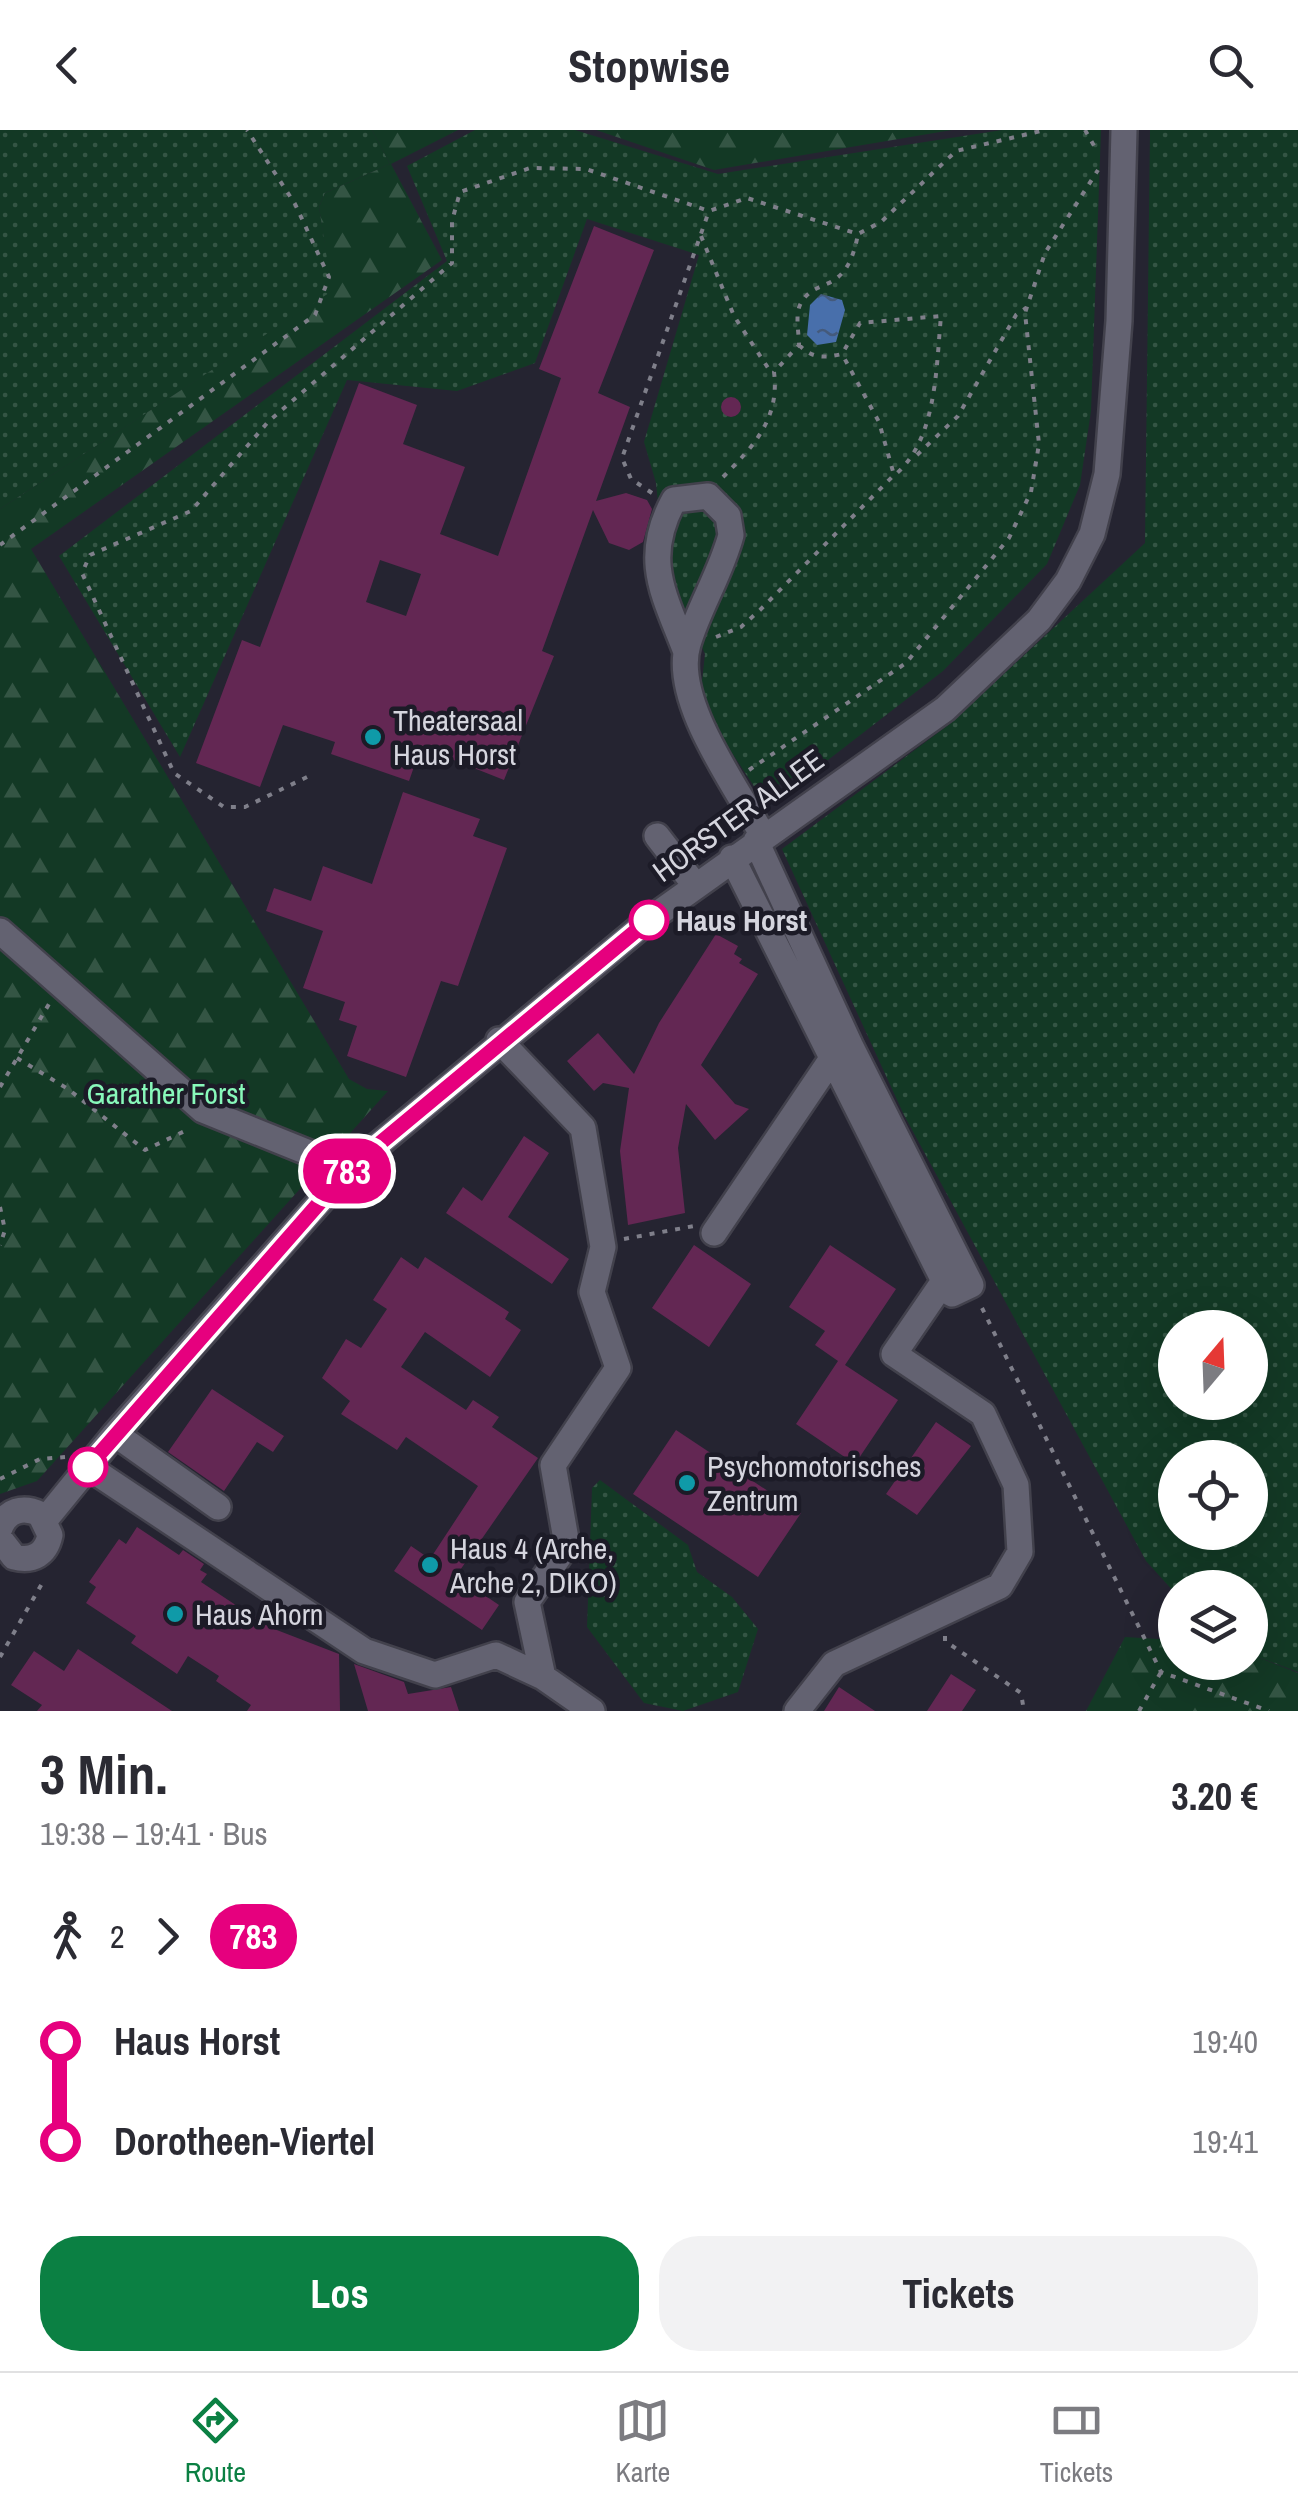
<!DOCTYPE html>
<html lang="de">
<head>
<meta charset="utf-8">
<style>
	:root { --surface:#fff; --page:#f2f2f3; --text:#2b2b33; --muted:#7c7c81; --line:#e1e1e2; --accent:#0b8043 }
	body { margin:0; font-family:"Archivo Narrow",sans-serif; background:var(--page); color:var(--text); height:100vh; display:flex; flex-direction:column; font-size:38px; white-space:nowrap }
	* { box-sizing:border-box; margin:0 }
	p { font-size:32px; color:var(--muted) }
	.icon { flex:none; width:55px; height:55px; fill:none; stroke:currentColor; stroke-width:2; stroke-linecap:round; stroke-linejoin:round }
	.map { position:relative; height:1581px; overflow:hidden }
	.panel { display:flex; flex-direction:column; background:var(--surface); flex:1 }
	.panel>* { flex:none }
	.badge { padding:0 20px; border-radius:32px; font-size:35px; line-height:65px }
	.needle { width:65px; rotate:19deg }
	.tools { position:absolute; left:1158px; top:1180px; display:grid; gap:20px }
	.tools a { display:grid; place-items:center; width:110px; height:110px; border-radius:50%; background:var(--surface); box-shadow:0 10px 40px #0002; font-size:50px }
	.map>.badge { position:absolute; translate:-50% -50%; box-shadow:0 0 0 5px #fff }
	.legs { display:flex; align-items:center; gap:15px; height:110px; padding:0 40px; font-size:32px }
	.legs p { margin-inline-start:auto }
	.overview { display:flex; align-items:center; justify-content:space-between; height:170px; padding:0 40px }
	h1 { font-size:55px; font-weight:800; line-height:75px }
	.primary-button { display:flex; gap:20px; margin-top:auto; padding:20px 40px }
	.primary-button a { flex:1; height:115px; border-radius:40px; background:var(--accent); color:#fff; font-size:40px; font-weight:800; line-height:115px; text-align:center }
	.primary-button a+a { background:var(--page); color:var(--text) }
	ul { padding:0 40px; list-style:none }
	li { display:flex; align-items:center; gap:35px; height:100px; font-size:38px }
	li i { display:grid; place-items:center; width:15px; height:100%; margin:0 12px; background:currentColor }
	li i::after { content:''; width:25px; height:25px; margin:-12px; border:8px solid; border-radius:50%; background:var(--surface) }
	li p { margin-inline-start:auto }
	li:first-child i { background:linear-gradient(#0000 50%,currentColor 0) }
	li:last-child i { background:linear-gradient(currentColor 50%,#0000 0) }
	header { display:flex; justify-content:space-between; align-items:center; height:130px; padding:0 40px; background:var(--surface); font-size:45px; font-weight:800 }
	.tab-bar { display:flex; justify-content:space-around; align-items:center; height:140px; border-top:2px solid var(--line); background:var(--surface); font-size:28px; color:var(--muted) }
	.tab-bar a { display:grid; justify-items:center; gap:5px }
	.tab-bar .active { color:var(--accent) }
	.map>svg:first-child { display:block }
	.grass { fill:url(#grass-dots); fill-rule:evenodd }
	.forest { fill:url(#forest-firs) }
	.water { fill:url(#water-ripples) }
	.building { fill:#632753; fill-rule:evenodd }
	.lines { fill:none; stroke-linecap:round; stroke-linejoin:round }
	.minor-casing { stroke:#42414c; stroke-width:30 }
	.path { stroke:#7f7f8a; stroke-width:4; stroke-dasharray:5 8; stroke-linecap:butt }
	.minor { stroke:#636271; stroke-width:25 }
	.line-1-casing { stroke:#fff; stroke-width:22 }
	.line-1 { stroke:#e6007e; stroke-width:15 }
	.culture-dot { fill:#0f9aa8; stroke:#1c1b27; stroke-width:4 }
	.stop-1-dot { fill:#fff; stroke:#e6007e; stroke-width:5 }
	.labels { text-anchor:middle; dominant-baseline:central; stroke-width:9; stroke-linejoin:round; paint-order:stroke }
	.poi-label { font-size:30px; fill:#d5d5de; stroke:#1c1b27; text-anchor:start }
	.street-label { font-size:30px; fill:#d5d5de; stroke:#1c1b27 }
	.stop-label { font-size:30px; font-weight:bold; fill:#d5d5de; stroke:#1c1b27; text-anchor:start }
	.park-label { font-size:30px; fill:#88f8ba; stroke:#1c1b27 }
</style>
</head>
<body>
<header><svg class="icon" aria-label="back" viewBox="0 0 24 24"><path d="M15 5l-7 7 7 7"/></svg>Stopwise<svg class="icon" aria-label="search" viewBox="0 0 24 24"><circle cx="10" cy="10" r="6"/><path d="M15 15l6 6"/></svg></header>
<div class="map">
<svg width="1298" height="1581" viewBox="0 0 1298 1581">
	<defs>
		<pattern id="grass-dots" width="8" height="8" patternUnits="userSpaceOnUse" patternTransform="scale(2.5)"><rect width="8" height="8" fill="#133925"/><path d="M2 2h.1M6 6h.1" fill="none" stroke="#345544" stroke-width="1.8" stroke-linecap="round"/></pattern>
		<pattern id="forest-firs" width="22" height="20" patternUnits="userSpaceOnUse" patternTransform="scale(2.5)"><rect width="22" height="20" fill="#133925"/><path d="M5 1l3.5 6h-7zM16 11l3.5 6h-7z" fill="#345544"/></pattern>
		<pattern id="water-ripples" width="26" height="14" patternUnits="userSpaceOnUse" patternTransform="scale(2.5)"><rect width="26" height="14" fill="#486fab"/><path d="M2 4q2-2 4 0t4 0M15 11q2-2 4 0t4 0" fill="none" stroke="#445a7c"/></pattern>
	</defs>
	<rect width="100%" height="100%" fill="#252431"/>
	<path class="grass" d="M0,0H372L390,34L325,63L319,77L333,161L0,379Z
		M475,0H575L718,44L1002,0H1101L1091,281L1080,355L1047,434L943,541L828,630L759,664L707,585L702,551L705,524L664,431L656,353L644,312L699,125L587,89L535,233L457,261L347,250L180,627L59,426L447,131L407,36Z
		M1150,0H1298V1542L1250,1524V1458H1175V1463L1146,1431L904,985L782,719L951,593L1145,413ZM1175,1198H1250V1272H1175ZM1175,1328H1250V1402H1175Z
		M600,1350L688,1415L697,1442L732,1467L758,1499L738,1562L683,1581L644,1573L587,1497L592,1358Z"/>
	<path class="forest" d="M372,0H458L391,34L442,130L31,419L349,949L367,959L388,961L37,1351L0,1364V379L332,161L319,77L325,63L390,34Z
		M596,0H952L714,40Z
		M1125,1507L1175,1510V1532H1250V1524L1298,1543V1581H1086Z"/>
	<path class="water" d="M821,164L842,170L845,180L836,212L817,215L807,205L810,175Z"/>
	<path class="building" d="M594,96L654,120L598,263L630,277L596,371L626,363L647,370L652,379L643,412L629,420L609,413L593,380L542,521L554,526L504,650L421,617L409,651L331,624L335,612L283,595L260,657L196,633L242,510L260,517L359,253L417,275L403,314L465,337L440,404L498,426L561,248L539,239ZM380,430L421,444L406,486L366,472Z
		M721 277a10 10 0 1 1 20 0a10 10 0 1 1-20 0Z
		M403,662L480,689L473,706L507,718L458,856L441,851L406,947L347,926L357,896L339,890L345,872L303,858L323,801L266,781L274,758L311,771L323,736L372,754Z
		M716,804L738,816L734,824L742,829L739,833L758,844L701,935L735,974L749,979L715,1010L686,974L678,1018L685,1083L628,1095L620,1021L629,958L603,953L594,961L567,931L598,903L634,944L659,893Z
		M524,1006L549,1023L508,1087L569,1129L552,1154L446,1083L463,1057L482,1071Z
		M694,1115L751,1154L709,1217L652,1178Z
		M830,1115L896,1159L845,1235L898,1270L855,1334L796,1294L838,1231L815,1215L825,1201L789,1177Z
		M401,1127L418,1139L425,1127L509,1182L505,1189L521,1200L490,1247L425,1202L401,1237L466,1280L473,1270L499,1287L492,1297L538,1328L456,1446L499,1475L482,1500L394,1441L411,1416L430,1429L478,1356L406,1307L397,1320L341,1284L350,1271L322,1248L346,1209L361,1218L387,1179L373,1170Z
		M212,1259L284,1306L273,1322L257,1312L224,1361L168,1322Z
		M936,1292L971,1316L917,1385L886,1364Z
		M676,1300L801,1383L758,1447L633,1364Z
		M137,1397L179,1425L183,1420L204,1434L200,1440L207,1444L201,1452L269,1497L339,1524L340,1581H247L251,1575L216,1551L219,1546L188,1526L177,1544L131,1513L136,1506L86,1473L96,1457L89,1452L119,1409L126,1414Z
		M78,1519L172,1581H37L42,1575L11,1555L34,1521L64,1541Z
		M354,1534L404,1552L408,1564L451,1557L459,1581H368Z
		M951,1544L976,1560L962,1581H927Z
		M839,1557L875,1581H824Z"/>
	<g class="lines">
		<g class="minor-casing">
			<path id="minor" d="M686,522C665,466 641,430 674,370L708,366L728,386L731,405C721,443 699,477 688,514C671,570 737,657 763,706
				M657,706L695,755
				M732,728L944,1151L952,1164L971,1155L851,917L756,711
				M0,801L203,980L349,1039
				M499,910L583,998L603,1117L592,1162L618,1238L553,1335L567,1415L527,1472L543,1547L592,1581
				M714,1103L833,927L843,922
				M115,1304L218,1377
				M88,1337L364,1521L435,1545L496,1525L543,1547
				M45,1390L115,1304L349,1039L649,790L945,579L1039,490L1068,451L1092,404L1107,344L1119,191L1124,0
				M0,1398C7,1380 23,1376 40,1384L50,1405C46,1424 33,1432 14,1427L0,1409
				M797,1581L834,1534L1000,1456L1020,1422L1016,1355L983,1284L894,1224L944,1151"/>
		</g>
		<path class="path" d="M1085,0L1097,21
			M701,106L734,186L772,244
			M799,215C813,229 824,228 842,224L860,193L941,186C936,238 937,308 896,344
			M917,325L958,286L1016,185L1026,178
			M723,347C754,316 780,288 774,242L799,215C799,203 795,186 800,175C815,144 846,169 858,104
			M652,363L631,349L622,328L709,81
			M0,415L315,185L329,147L295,74L247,0
			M716,507L741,497L760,480L894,345L879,292L842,224
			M749,640L906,533L1009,408L1031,362L1039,314L1025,183L1045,123L1098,40
			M307,647L245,677H224L174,643L82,443L90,425L191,381L268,292L452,133V91L460,62L530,38L586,39L709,81L747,68L858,104L881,92L956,21L1045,0
			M17,928L68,959L145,1020L187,1000
			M0,957L49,874
			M0,1077L5,1100L0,1115
			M624,1109L694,1096
			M982,1178L1161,1542L1269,1581
			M0,1349L40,1329L65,1327
			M945,1506V1511L1021,1563L1024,1581
			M0,1527L44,1450
			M1139,1581L1161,1542"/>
		<use href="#minor" class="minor"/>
	</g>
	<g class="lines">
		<g class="line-1-casing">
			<path id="line-1" d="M88,1337L349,1039L649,790"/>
		</g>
		<use href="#line-1" class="line-1"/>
	</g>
	<g class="culture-dot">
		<circle cx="373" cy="607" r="10"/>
		<circle cx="687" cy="1353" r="10"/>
		<circle cx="430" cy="1435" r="10"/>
		<circle cx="175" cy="1484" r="10"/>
	</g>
	<g class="stop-1-dot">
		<circle cx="649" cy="790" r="18"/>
		<circle cx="88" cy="1337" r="18"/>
	</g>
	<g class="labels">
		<g class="poi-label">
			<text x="393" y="590">Theatersaal<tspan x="393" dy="34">Haus Horst</tspan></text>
			<text x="707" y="1336">Psychomotorisches<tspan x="707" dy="34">Zentrum</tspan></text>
			<text x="450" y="1418">Haus 4 (Arche,<tspan x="450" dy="34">Arche 2, DIKO)</tspan></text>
			<text x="195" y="1484">Haus Ahorn</text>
		</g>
		<g class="street-label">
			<text transform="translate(738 685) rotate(-36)">HORSTER ALLEE</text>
		</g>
		<g class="stop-label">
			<text x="676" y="790">Haus Horst</text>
		</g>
		<g class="park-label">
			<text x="166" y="963">Garather Forst</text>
		</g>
	</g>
</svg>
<div class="tools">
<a><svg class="needle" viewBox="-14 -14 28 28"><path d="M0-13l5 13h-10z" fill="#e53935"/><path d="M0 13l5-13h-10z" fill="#7c7c81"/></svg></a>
<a><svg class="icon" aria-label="locate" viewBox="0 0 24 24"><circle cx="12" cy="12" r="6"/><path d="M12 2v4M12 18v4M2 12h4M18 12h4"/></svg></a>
<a><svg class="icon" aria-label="layers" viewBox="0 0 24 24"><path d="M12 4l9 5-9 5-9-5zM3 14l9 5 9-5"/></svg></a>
</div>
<b class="badge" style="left:347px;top:1041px;background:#e6007e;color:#fff">783</b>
</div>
<section class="panel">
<div class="overview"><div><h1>3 Min.</h1><p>19:38 – 19:41 · Bus</p></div><b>3.20 €</b></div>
<div class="legs"><svg class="icon" aria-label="walk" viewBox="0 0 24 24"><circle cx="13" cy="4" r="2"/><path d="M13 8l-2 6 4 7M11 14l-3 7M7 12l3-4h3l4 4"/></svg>2<svg class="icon" aria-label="forward" viewBox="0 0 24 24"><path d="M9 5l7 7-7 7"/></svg><b class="badge" style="background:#e6007e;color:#fff">783</b></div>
<ul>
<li><i style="color:#e6007e"></i><b>Haus Horst</b><p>19:40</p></li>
<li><i style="color:#e6007e"></i><b>Dorotheen-Viertel</b><p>19:41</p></li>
</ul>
<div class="primary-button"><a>Los</a><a>Tickets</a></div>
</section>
<nav class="tab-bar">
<a class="active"><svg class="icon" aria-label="directions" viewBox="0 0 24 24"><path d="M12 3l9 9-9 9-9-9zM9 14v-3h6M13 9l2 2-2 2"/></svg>Route</a>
<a><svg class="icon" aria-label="map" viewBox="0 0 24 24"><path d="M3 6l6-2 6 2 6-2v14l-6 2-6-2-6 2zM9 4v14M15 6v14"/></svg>Karte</a>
<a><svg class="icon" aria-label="tickets" viewBox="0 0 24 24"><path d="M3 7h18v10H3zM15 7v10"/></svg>Tickets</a>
</nav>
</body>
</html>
